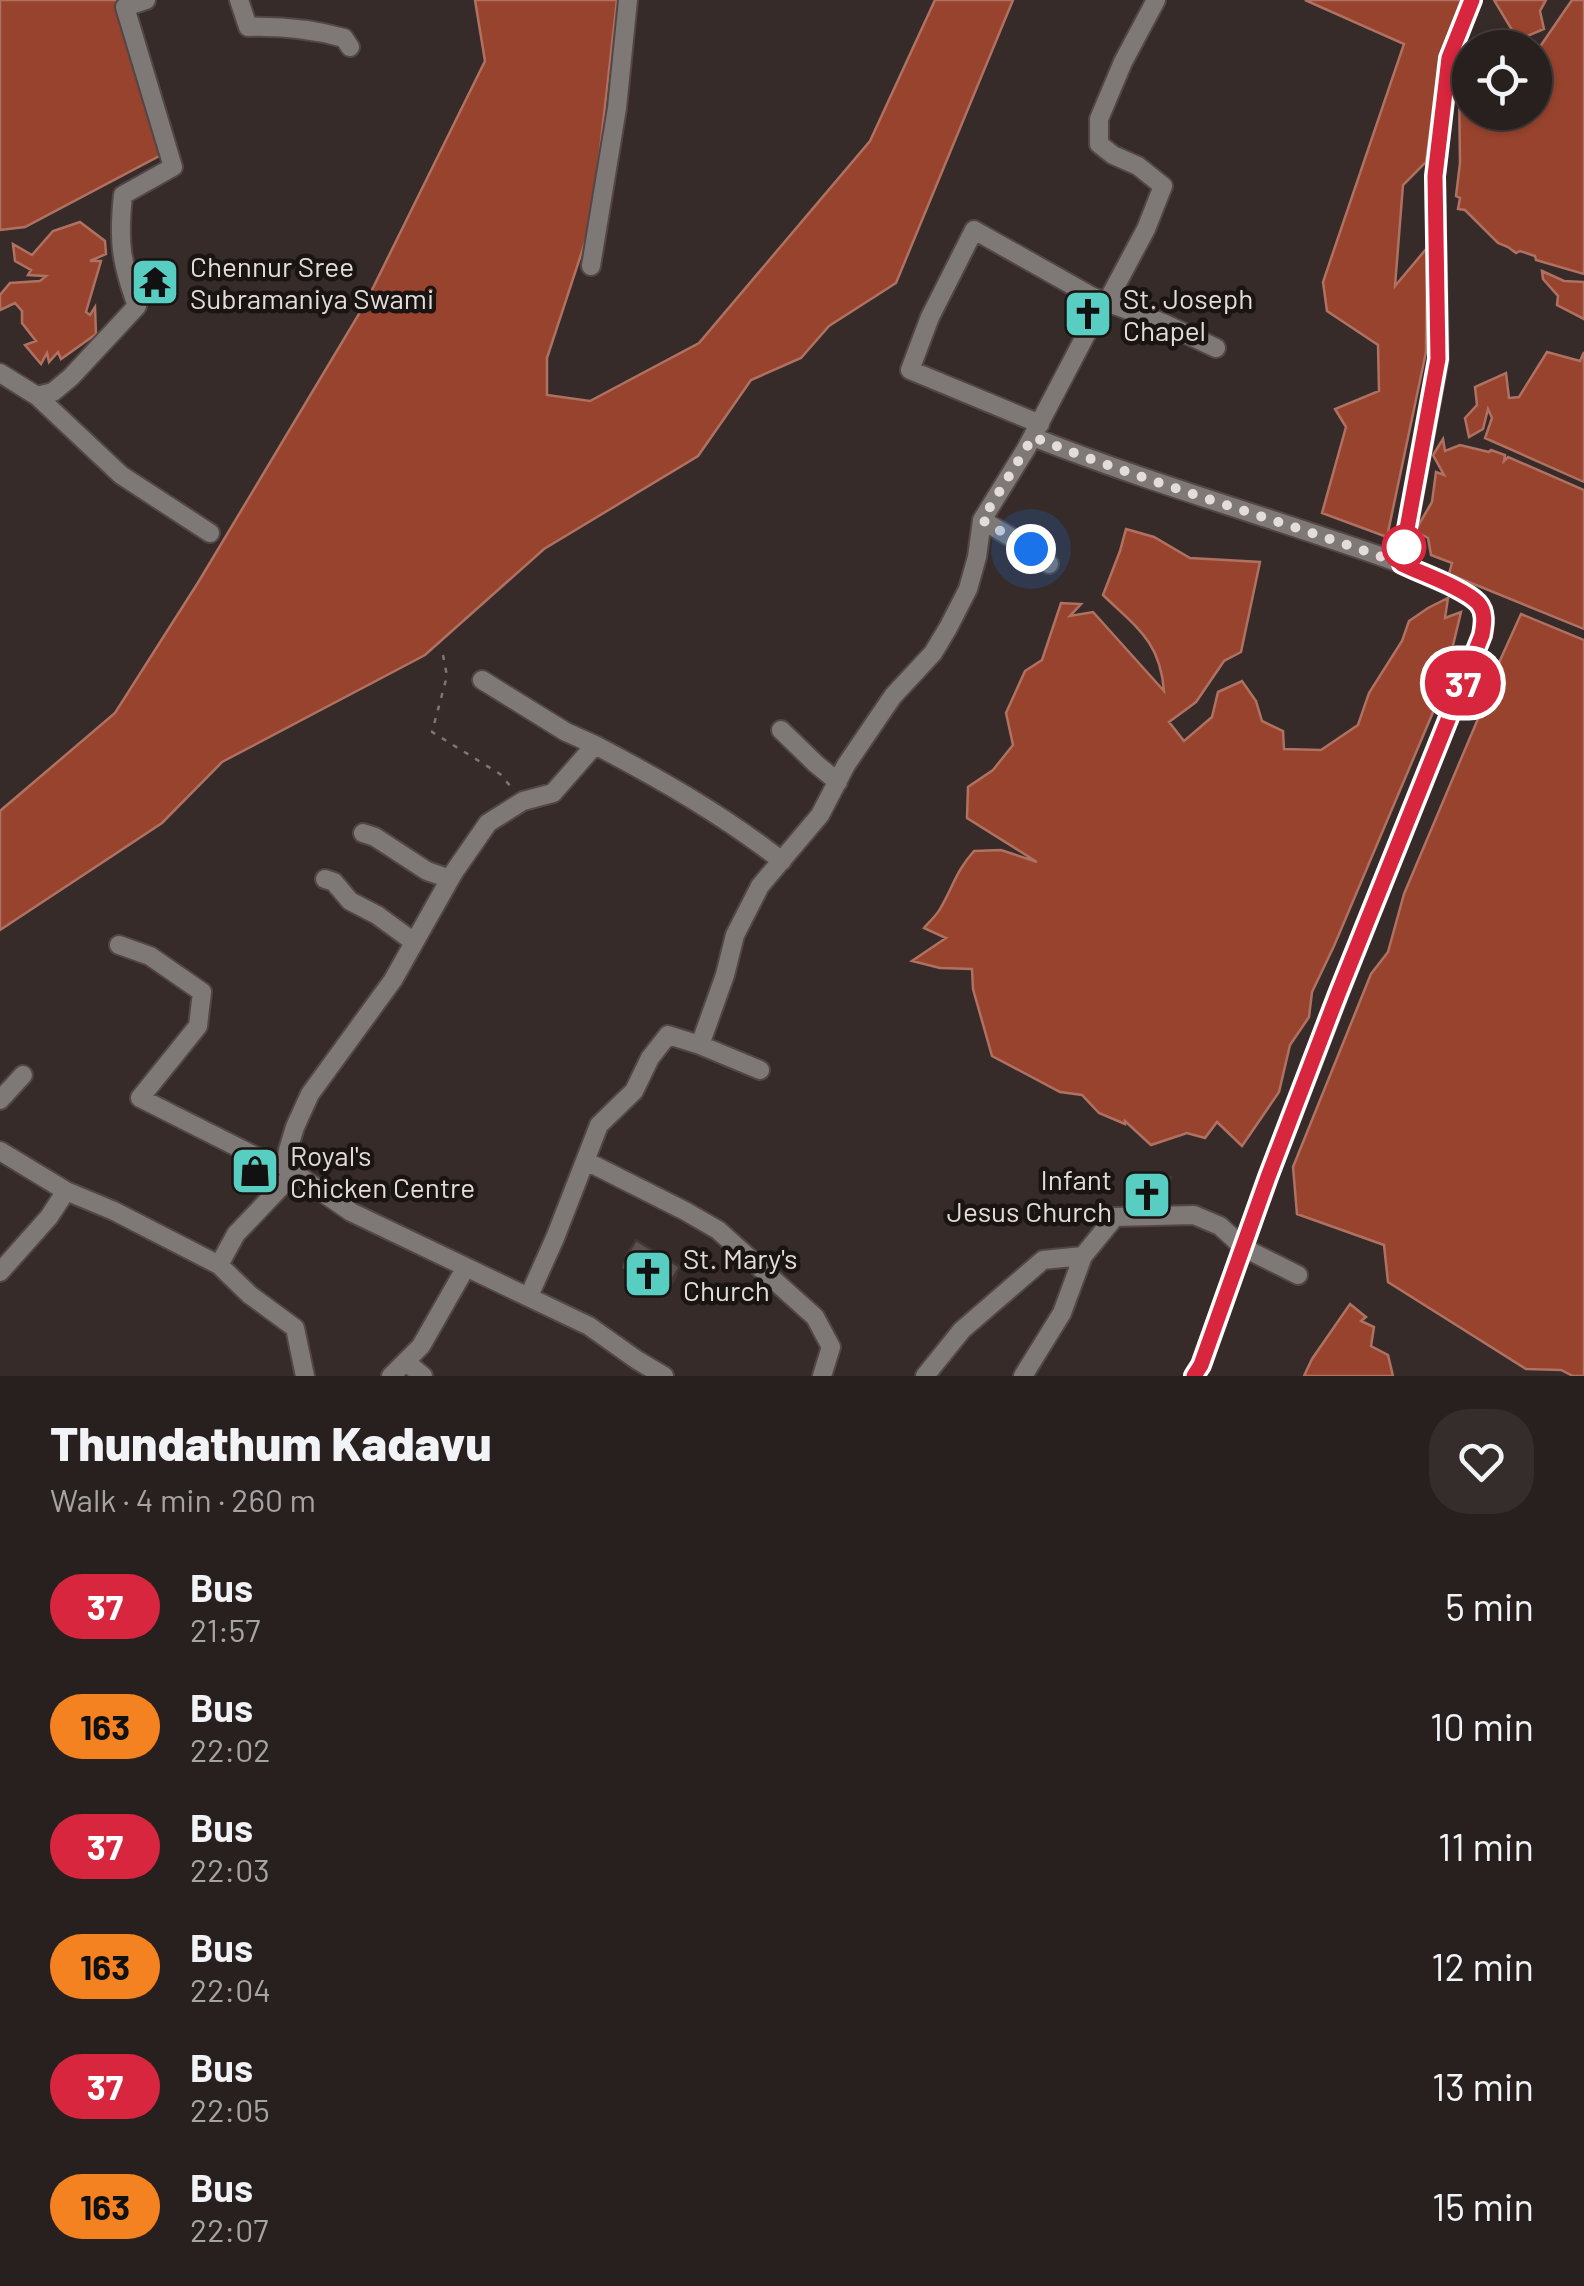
<!DOCTYPE html>
<html lang="en">
<head>
<meta charset="utf-8">
<style>
	:root { --surface:#28201e; --page:#342d2b; --text:#f1f3f6; --muted:#a5a3a4; --line:#443e3c }
	body { margin:0; font-family:Barlow,sans-serif; background:var(--page); color:var(--text); height:100vh; display:flex; flex-direction:column; font-size:38px; white-space:nowrap }
	* { box-sizing:border-box; margin:0 }
	p { font-size:32px; color:var(--muted) }
	.icon { flex:none; width:55px; height:55px; fill:none; stroke:currentColor; stroke-width:2; stroke-linecap:round; stroke-linejoin:round }
	.map { position:relative; height:1376px; overflow:hidden }
	.sheet { display:flex; flex-direction:column; background:var(--surface); flex:1 }
	.sheet>* { flex:none }
	.badge { padding:0 20px; border-radius:32px; font-size:35px; line-height:65px }
	.buttons { position:absolute; left:1452px; top:30px; display:grid; gap:20px }
	.buttons a { display:grid; place-items:center; width:100px; height:100px; border-radius:50%; background:var(--surface); box-shadow:0 2px 8px #0004,0 0 0 2px var(--line); font-size:50px }
	.you { position:absolute; width:50px; height:50px; margin:-25px; border:8px solid #fff; border-radius:50%; background:#1a73e8; box-shadow:0 0 0 15px #1a73e833 }
	.map>.badge { position:absolute; translate:-50% -50%; box-shadow:0 0 0 5px #fff }
	.round { display:grid; place-items:center; flex:none; width:105px; height:105px; border-radius:40px; background:var(--page) }
	.summary { display:flex; align-items:center; justify-content:space-between; height:170px; padding:0 50px }
	h1 { font-size:48px; font-weight:800; line-height:75px }
	ul { padding:0; list-style:none }
	li { display:flex; align-items:center; gap:30px; height:120px; padding:0 50px }
	li div { flex:1 }
	li b { display:block; font-size:38px }
	li em { font-style:normal }
	li .badge { min-width:110px; font-weight:700; text-align:center }
	.map>svg:first-child { display:block }
	.water { fill:#98432e; stroke:#af7162; stroke-width:2.5 }
	.lines { fill:none; stroke-linecap:round; stroke-linejoin:round }
	.minor-casing { stroke:#524744; stroke-width:22 }
	.path { stroke:#7f7572; stroke-width:2.5; stroke-dasharray:5 8; stroke-linecap:butt }
	.minor { stroke:#7e7876; stroke-width:18 }
	.wall { fill:#4f4541 }
	.shaded-wall { fill:#403835 }
	.building { fill:#5c504c; stroke:#403835; stroke-width:2.5 }
	.line-casing { stroke:#fff; stroke-width:22 }
	.line { stroke:#d7263d; stroke-width:15 }
	.walk { stroke:#e4dcda; stroke-width:10; stroke-dasharray:0 18 }
	.stop-dot { fill:#fff; stroke:#d7263d; stroke-width:5 }
	.labels { text-anchor:middle; dominant-baseline:central; stroke-width:9; stroke-linejoin:round; paint-order:stroke }
	.poi-label { font-size:28px; fill:#e4dcda; stroke:#1a1513; text-anchor:start }
</style>
</head>
<body>
<div class="map">
<svg width="1584" height="1376" viewBox="0 0 1584 1376">
	<rect width="100%" height="100%" fill="#362b28"/>
	<path class="water" d="M0,0H124L161,155L25,227L0,230Z
		M475,0H617L592,221L547,358V395L590,401L699,343L870,141L935,0H1013L896,283L829,326L801,358L751,380L698,456L544,549L425,655L222,762L162,823L0,930V811L115,713L199,581L365,304L485,61Z
		M1305,0H1469L1440,57L1426,162L1403,185L1395,286L1427,248L1426,352L1387,537L1322,513L1346,427L1335,409L1379,391L1378,345L1327,311L1323,282L1404,44Z
		M1494,0H1546L1540,11L1544,29L1518,40Z
		M1572,0H1584V274L1536,260L1535,256L1520,251L1516,253L1508,247L1498,243L1465,210L1458,209L1460,198L1456,196L1460,163L1459,83L1462,81L1463,71L1470,68V112H1535V54Z
		M80,222L105,241L106,254L90,261H101L86,312L90,315L95,307L96,334L61,359L58,352L49,362L47,353L41,364L25,345L36,341L22,323V311L15,303L0,310V295L10,283L40,281L46,276L28,275L31,270L15,261L13,244L32,255L53,231Z
		M1542,271L1564,281L1584,282V319L1557,305L1558,296L1543,279Z
		M1547,352L1580,361L1584,352V482L1485,438L1492,418L1488,409L1483,429L1469,437L1465,418L1477,405L1475,387L1506,373L1509,398L1519,397Z
		M1443,439L1445,451L1460,445L1489,452L1491,450L1505,455L1504,461L1508,457L1584,490V629L1449,574L1452,563L1431,555L1428,538L1415,531L1432,502L1436,472L1444,475L1433,455Z
		M1126,529L1154,537L1190,558L1260,562L1241,652L1224,661L1196,702L1169,722L1184,741L1212,717L1218,692L1242,681L1256,701L1262,721L1283,731L1284,749L1321,750L1358,725L1369,693L1402,641L1409,621L1428,608L1448,598L1445,618L1461,612L1442,691L1334,946L1312,992L1309,1017L1290,1045L1279,1092L1242,1146L1217,1122L1205,1138L1187,1133L1151,1145L1125,1121V1124L1099,1113L1082,1095L1060,1092L992,1056L973,989L972,969L940,968L912,961L946,938L924,928C929,922 936,916 940,909C953,887 956,871 974,851L1001,850L1037,862L967,818L968,787L993,770L1013,745L1006,713L1025,671L1042,660L1061,603L1081,604L1070,616L1093,612L1164,691C1160,641 1137,628 1103,595L1120,551Z
		M1521,614L1584,640V1376H1573L1561,1370L1526,1369L1388,1282L1384,1245L1297,1214L1293,1167L1371,974L1388,952L1404,894L1480,714L1488,687Z
		M1350,1304L1366,1317L1361,1321L1374,1327L1371,1346L1388,1355L1393,1376H1304L1312,1359Z"/>
	<g class="lines">
		<g class="minor-casing">
			<path id="minor" d="M239,0L248,27C281,26 312,29 344,38L350,47
				M591,266L617,108L628,0
				M0,373L37,396L121,475L210,533
				M37,396L53,392L71,377L137,306C121,262 118,242 123,195L173,167L125,7L146,0
				M1040,424L910,370L930,317L974,230L1093,297L1163,323L1216,348
				M1033,437C1154,485 1280,520 1403,564
				M982,520L1031,549L1049,564
				M482,680L566,732L595,745
				M781,730L816,764L838,782
				M363,833L375,837L427,871L450,879
				M325,879L334,882L350,901L377,915L414,942
				M119,945L150,956L202,992L198,1026L140,1098L255,1156L286,1167
				M700,1045L760,1070
				M0,1100L23,1075
				M0,1151L66,1191
				M586,1161L685,1211L718,1230L815,1317L831,1347L822,1376
				M219,1265L236,1234L294,1173
				M0,1272L49,1217L66,1191L114,1211L219,1265L250,1295L295,1328L305,1376
				M529,1296L555,1238L599,1125L634,1091L650,1058L668,1035L700,1045L725,975L735,935L760,886L820,815L846,765L893,696L933,653L948,628L968,589L977,557L982,520L1026,449L1091,325L1107,302L1146,229L1163,186L1138,166L1113,155L1099,144V119L1123,62L1156,0
				M406,1362L423,1376
				M391,1376L421,1346L466,1267
				M664,1376L637,1360L589,1326L351,1212L286,1167L288,1150L295,1127L310,1094L393,980L454,872L488,823L523,801L553,793L595,745C660,779 723,815 782,861
				M925,1376L962,1330L1043,1260L1083,1256L1115,1217L1194,1215L1220,1226L1244,1248L1298,1275
				M1023,1376L1062,1313L1083,1256
				M1194,1376L1201,1365L1268,1177L1353,957L1482,635C1484,624 1486,612 1478,603C1464,588 1422,574 1403,564L1402,556L1439,359L1435,177L1449,57L1472,0"/>
		</g>
		<path class="path" d="M443,655L447,676L432,732L500,774L512,788"/>
		<use href="#minor" class="minor"/>
	</g>
	<path class="wall" d="M626,1256L680,1267L675,1280L665,1296L622,1268Z"/>
	<path class="shaded-wall" d="M1129,1195H1167L1164,1203L1126,1204Z
		M680,1267L675,1280L665,1296L670,1283Z"/>
	<path class="building" d="M1135,1173L1171,1177L1167,1195H1129Z
		M636,1240L680,1267L670,1283L626,1256Z"/>
	<g class="lines">
		<g class="line-casing">
			<path id="line" d="M1194,1376L1201,1365L1268,1177L1338,994L1482,635C1484,624 1486,612 1478,603C1464,588 1422,574 1402,564V556L1438,359L1435,176L1449,58L1472,0"/>
		</g>
		<use href="#line" class="line"/>
		<path class="walk" d="M1031,549L982,520L1033,437C1154,485 1280,520 1402,564L1405,544L1404,547"/>
	</g>
	<defs>
		<g id="temple-square" transform="scale(2.5)"><rect x="-9" y="-9" width="18" height="18" rx="4" fill="#57cec1" stroke="#1a1513"/><path d="M0-6L5-2H3V0L6.5 2.5H4V6H1.5V3h-3V6H-4V2.5H-6.5L-3 0V-2H-5Z" fill="#111"/></g>
		<g id="church-square" transform="scale(2.5)"><rect x="-9" y="-9" width="18" height="18" rx="4" fill="#57cec1" stroke="#1a1513"/><path d="M-1.2-6h2.4v3.5h3.3v2.4h-3.3V6h-2.4V-.1h-3.3v-2.4h3.3Z" fill="#111"/></g>
		<g id="shop-square" transform="scale(2.5)"><rect x="-9" y="-9" width="18" height="18" rx="4" fill="#57cec1" stroke="#1a1513"/><path d="M-5-2.5h2.3a2.7 3.5 0 0 1 5.4 0H5L5.5 6h-11ZM-1.5-2.5h3a1.5 2.3 0 0 0-3 0Z" fill="#111"/></g>
	</defs>
	<g fill-rule="evenodd">
		<use href="#temple-square" x="155" y="282"/>
		<use href="#church-square" x="1088" y="314"/>
		<use href="#shop-square" x="255" y="1171"/>
		<use href="#church-square" x="1147" y="1195"/>
		<use href="#church-square" x="648" y="1274"/>
	</g>
	<circle class="stop-dot" cx="1404" cy="547" r="20"/>
	<g class="labels">
		<g class="poi-label">
			<text x="190" y="266">Chennur Sree<tspan x="190" dy="32">Subramaniya Swami</tspan></text>
			<text x="1123" y="298">St. Joseph<tspan x="1123" dy="32">Chapel</tspan></text>
			<text x="290" y="1155">Royal's<tspan x="290" dy="32">Chicken Centre</tspan></text>
			<text x="1112" y="1179" text-anchor="end">Infant<tspan x="1112" dy="32">Jesus Church</tspan></text>
			<text x="683" y="1258">St. Mary's<tspan x="683" dy="32">Church</tspan></text>
		</g>
	</g>
</svg>
<div class="buttons">
<a><svg class="icon" aria-label="locate" viewBox="0 0 24 24"><circle cx="12" cy="12" r="6"/><path d="M12 2v4M12 18v4M2 12h4M18 12h4"/></svg></a>
</div>
<div class="you" style="left:1031px;top:549px"></div>
<b class="badge" style="left:1463px;top:683px;background:#d7263d;color:#fff">37</b>
</div>
<section class="sheet">
<div class="summary"><div><h1>Thundathum Kadavu</h1><p>Walk · 4 min · 260 m</p></div><a class="round"><svg class="icon" aria-label="heart" viewBox="0 0 24 24"><path d="M12 20l-8-8c-3-5 5-10 8-4 3-6 11-1 8 4z"/></svg></a></div>
<ul>
<li><span class="badge" style="background:#d7263d;color:#fff">37</span><div><b>Bus</b><p>21:57</p></div><em>5 min</em></li>
<li><span class="badge" style="background:#f58220;color:#111">163</span><div><b>Bus</b><p>22:02</p></div><em>10 min</em></li>
<li><span class="badge" style="background:#d7263d;color:#fff">37</span><div><b>Bus</b><p>22:03</p></div><em>11 min</em></li>
<li><span class="badge" style="background:#f58220;color:#111">163</span><div><b>Bus</b><p>22:04</p></div><em>12 min</em></li>
<li><span class="badge" style="background:#d7263d;color:#fff">37</span><div><b>Bus</b><p>22:05</p></div><em>13 min</em></li>
<li><span class="badge" style="background:#f58220;color:#111">163</span><div><b>Bus</b><p>22:07</p></div><em>15 min</em></li>
</ul>
</section>
</body>
</html>
